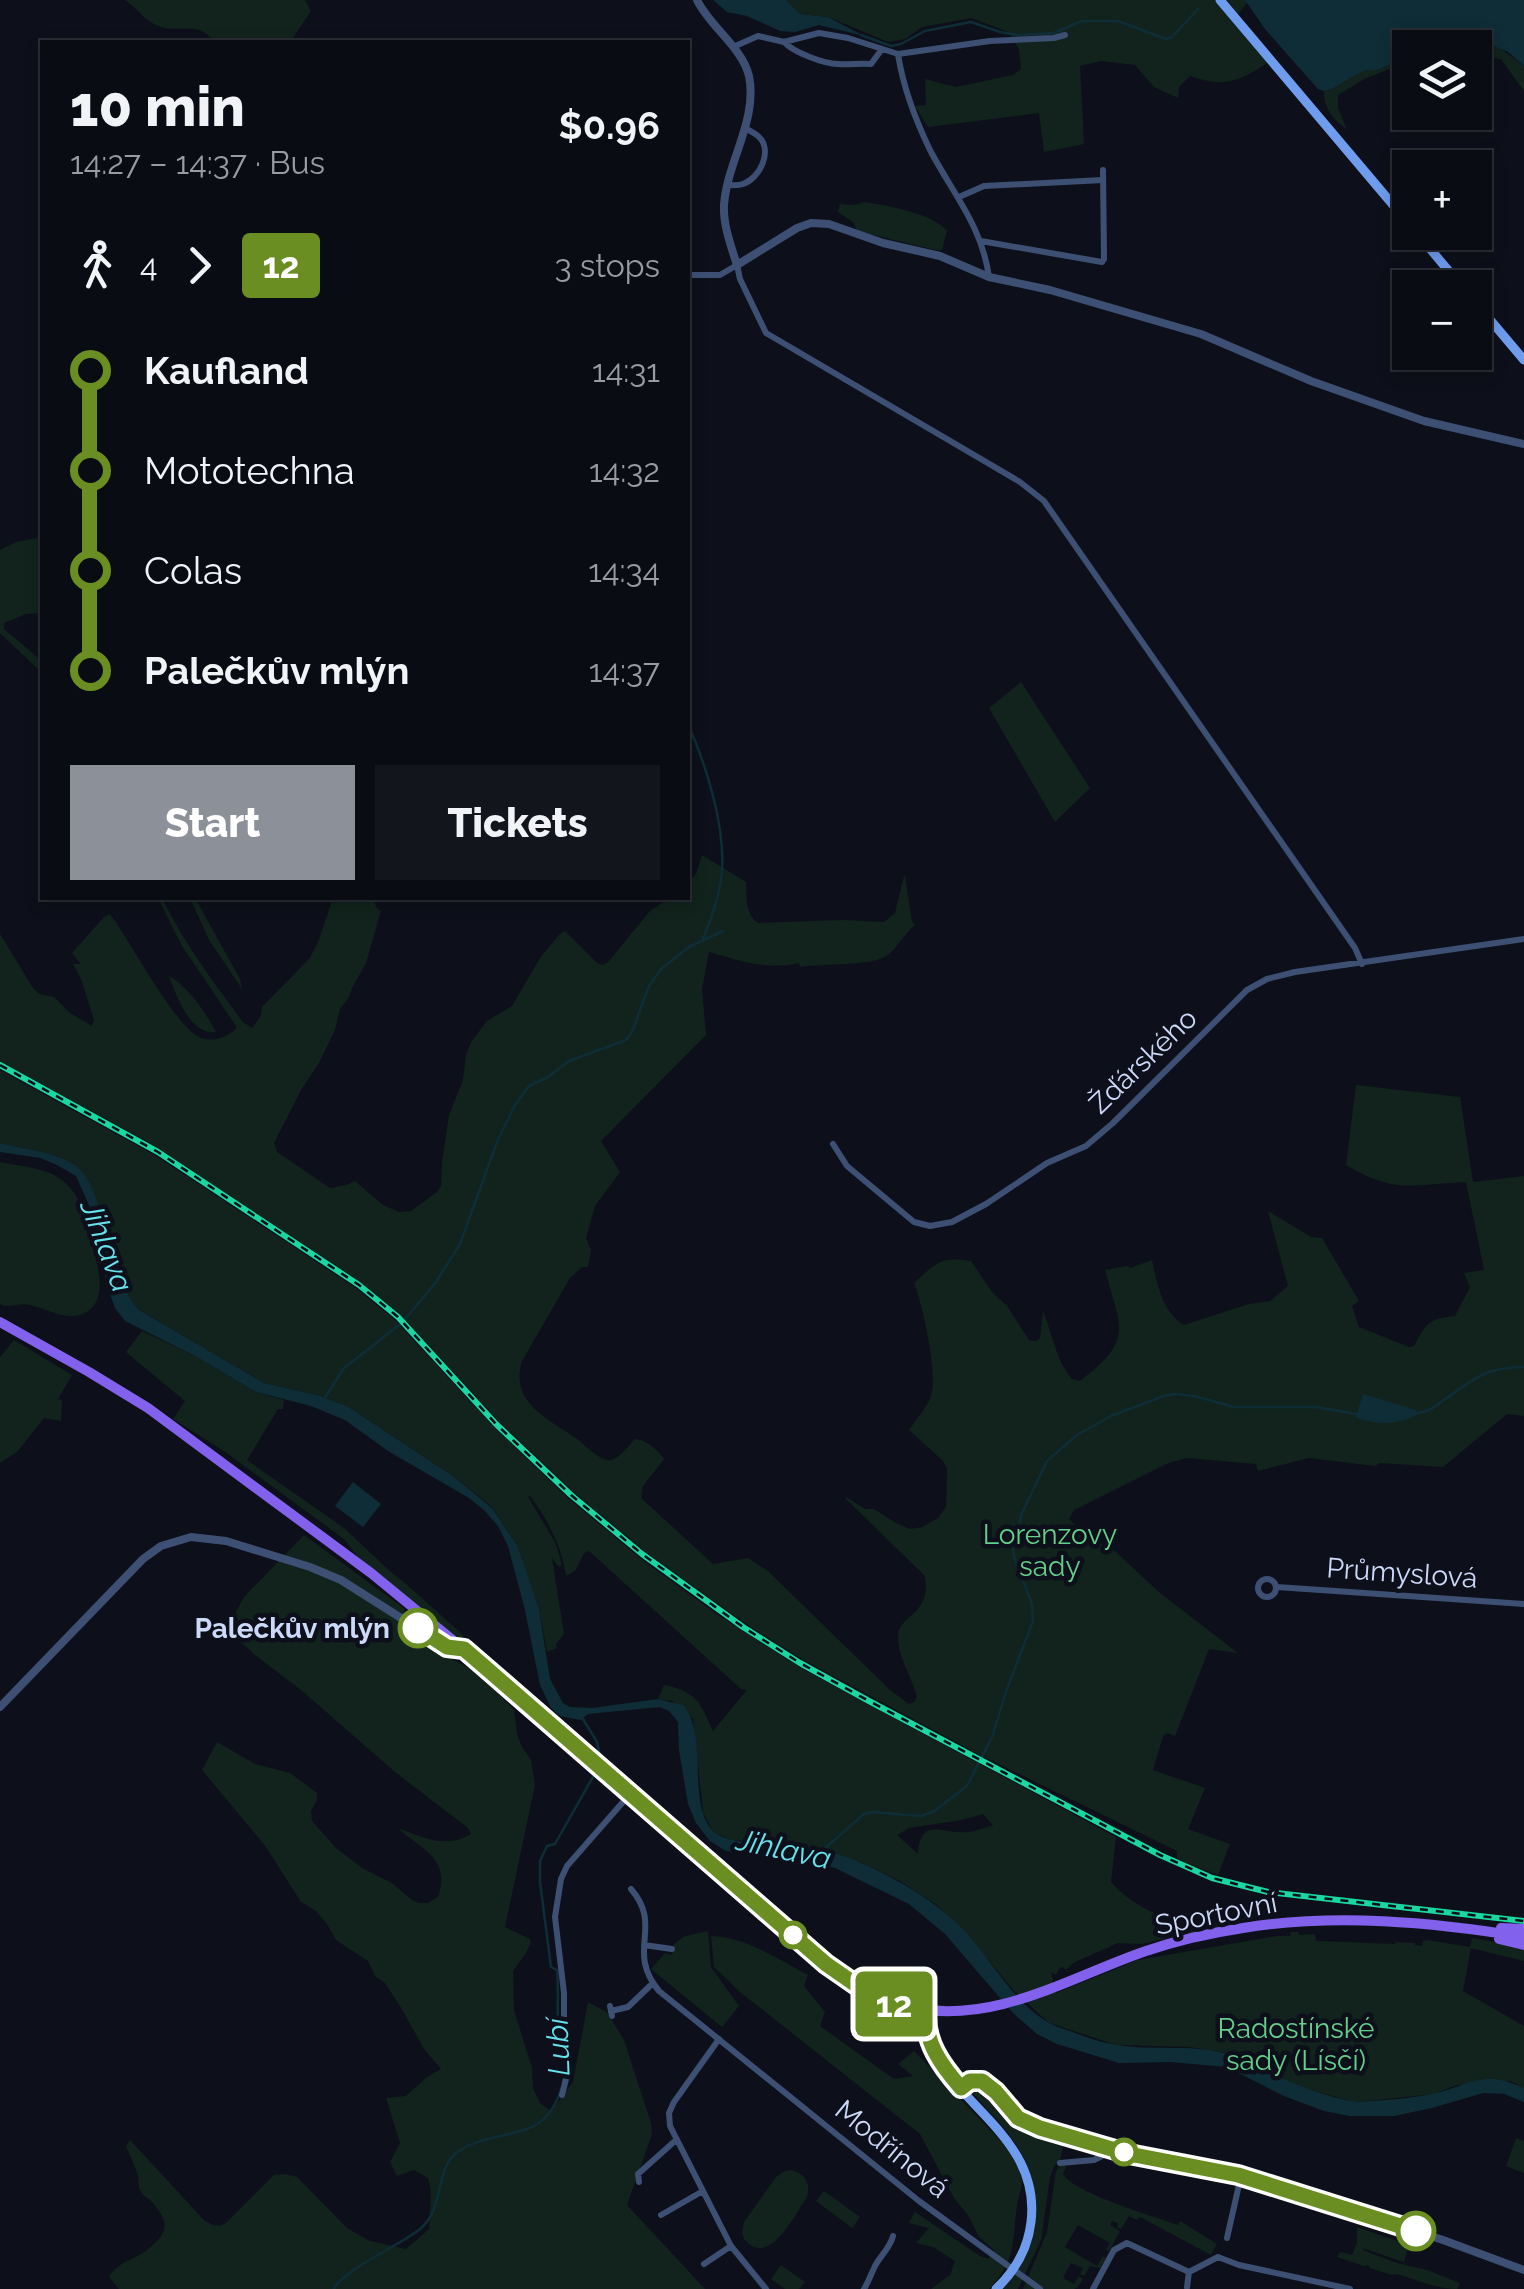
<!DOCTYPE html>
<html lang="en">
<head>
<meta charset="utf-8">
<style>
	:root { --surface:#0a0c14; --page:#13151d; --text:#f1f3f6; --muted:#999ba0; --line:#2a2c34; --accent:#8c9099 }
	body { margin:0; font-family:Raleway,sans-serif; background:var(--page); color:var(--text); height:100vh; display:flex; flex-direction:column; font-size:38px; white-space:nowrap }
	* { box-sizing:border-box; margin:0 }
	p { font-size:32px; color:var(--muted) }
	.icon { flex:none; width:55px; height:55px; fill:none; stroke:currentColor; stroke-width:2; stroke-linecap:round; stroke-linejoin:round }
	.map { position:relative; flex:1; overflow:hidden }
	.sheet { position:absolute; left:40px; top:40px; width:650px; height:860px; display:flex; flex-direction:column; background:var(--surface); border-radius:0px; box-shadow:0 5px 15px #0003,0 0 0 2px var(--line) }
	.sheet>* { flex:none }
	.badge { padding:0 20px; border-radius:8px; font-size:35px; line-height:65px }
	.tools { position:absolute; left:1392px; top:30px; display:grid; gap:20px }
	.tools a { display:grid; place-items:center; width:100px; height:100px; border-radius:0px; background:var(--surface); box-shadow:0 5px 15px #0003,0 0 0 2px var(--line); font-size:50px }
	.map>.badge { position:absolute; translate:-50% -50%; box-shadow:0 0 0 5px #fff }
	.legs { display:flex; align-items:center; gap:15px; height:110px; padding:0 30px; font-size:32px }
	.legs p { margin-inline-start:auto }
	.headline { display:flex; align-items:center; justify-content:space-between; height:170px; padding:0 30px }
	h1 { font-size:55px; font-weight:800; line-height:75px }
	.action { display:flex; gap:20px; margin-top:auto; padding:20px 30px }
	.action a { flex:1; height:115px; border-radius:0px; background:var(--accent); color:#fff; font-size:40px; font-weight:800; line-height:115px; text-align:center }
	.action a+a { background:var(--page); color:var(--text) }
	ul { padding:0 30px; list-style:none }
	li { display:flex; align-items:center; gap:35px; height:100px; font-size:38px }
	li i { display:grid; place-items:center; width:15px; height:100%; margin:0 12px; background:currentColor }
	li i::after { content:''; width:25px; height:25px; margin:-12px; border:8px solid; border-radius:50%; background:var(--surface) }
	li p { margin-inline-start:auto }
	li:first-child i { background:linear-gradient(#0000 50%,currentColor 0) }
	li:last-child i { background:linear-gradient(currentColor 50%,#0000 0) }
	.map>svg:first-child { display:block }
	.green { fill:#11231c; fill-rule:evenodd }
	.water { fill:#0f2d37 }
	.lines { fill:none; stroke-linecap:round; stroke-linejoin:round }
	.stream { stroke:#0f2d37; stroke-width:2.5 }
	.minor { stroke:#3d5074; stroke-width:6 }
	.tertiary { stroke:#3d5074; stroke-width:8 }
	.secondary { stroke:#6f9ced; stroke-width:9 }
	.primary { stroke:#8261ec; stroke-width:10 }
	.rail-casing { stroke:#1ad7a1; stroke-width:6 }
	.rail { stroke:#0d101a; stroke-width:2.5; stroke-dasharray:8; stroke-linecap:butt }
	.line-1-casing { stroke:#fff; stroke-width:22 }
	.line-1 { stroke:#6b8e23; stroke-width:15 }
	.stop-1-dot { fill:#fff; stroke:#6b8e23; stroke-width:5 }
	.labels { text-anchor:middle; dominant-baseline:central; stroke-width:9; stroke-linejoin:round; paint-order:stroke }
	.street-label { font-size:28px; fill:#cdd9f9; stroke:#0d101a }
	.park-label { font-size:28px; fill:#63cf8a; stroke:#0d101a }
	.stop-label { font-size:28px; font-weight:bold; fill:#cdd9f9; stroke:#0d101a; text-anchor:end }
	.water-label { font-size:30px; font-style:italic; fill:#67e2ec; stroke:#0d101a }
</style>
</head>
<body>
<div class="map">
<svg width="1524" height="2289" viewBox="0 0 1524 2289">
	<rect width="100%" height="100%" fill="#0d101a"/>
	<path class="green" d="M125,0H305L311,11L290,42H214C197,18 179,36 156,25C144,20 136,7 125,0Z
		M786,0H1245L1247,3L1235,18L1272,60C1241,80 1227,89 1190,76L1179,87L1178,98L1154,87L1135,65L1101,61L1080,66L1084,144L1044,152L1039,113L928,127L915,106L926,105L925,79L956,87L1013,75L1021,69L1019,49L1008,32L972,18L922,27L905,39L888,42L828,17L800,14Z
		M1482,44L1500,48L1524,66V91L1501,59L1475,54V48H1467Z
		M1410,55V61L1364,79L1338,95V108L1347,130C1334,119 1323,109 1324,91L1332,89L1354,75L1367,70H1378Z
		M863,202C885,205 933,213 947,231L942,250H936L857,231L853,222L838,212L840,204C846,205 858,206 863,202Z
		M42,537V613L26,614L4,623V629L42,661V673L0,633V550L16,542Z
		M1021,682L1090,788L1055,822L989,708Z
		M702,855L746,882C747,897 745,914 758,923L843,920L884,922L895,913L904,876H905L912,922L915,925C904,934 897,948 888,955C871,967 823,963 800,967L799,963C767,971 739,960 709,952L702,989L706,1035L601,1141L620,1172L595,1206L586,1238L591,1250L588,1267H582L570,1278L522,1361C509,1403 549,1419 577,1439C585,1445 601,1462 611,1460C619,1459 629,1445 635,1439C648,1440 657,1450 664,1459L643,1486L641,1498L713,1564L748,1558L768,1571L890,1690L909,1704L914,1702L917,1697C912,1677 898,1658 898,1637C897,1615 932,1616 925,1576L846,1499V1497L865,1509H874L896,1523L910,1529L922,1527L938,1518L946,1507L947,1469L943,1461L909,1430C916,1419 926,1409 931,1396C938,1374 923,1306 914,1283C936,1263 941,1256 971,1261L992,1292L1007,1306L1029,1340L1036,1341L1040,1338L1043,1311C1053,1335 1055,1358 1072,1379L1080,1381C1134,1340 1121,1329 1105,1270L1128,1266L1130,1268L1152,1260C1157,1283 1162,1312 1184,1325L1249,1304L1270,1301L1288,1286L1268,1211L1311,1237L1322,1238L1359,1301L1352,1306L1359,1327L1409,1347L1414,1346C1427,1322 1428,1319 1455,1316L1470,1287L1464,1273L1484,1270L1466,1182C1412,1184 1397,1195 1346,1165L1356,1085L1460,1097L1473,1182L1524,1176V1416L1507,1414L1443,1467L1380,1463L1375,1466L1309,1458L1258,1471L1256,1464L1186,1458L1166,1464L1074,1510L1069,1519L1088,1536L1116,1552L1160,1593L1238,1653L1209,1649L1175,1736L1167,1733L1163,1736L1153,1770L1205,1788L1188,1829L1230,1844L1218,1875L1177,1859V1851L980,1755L802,1659L745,1623L645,1551L574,1492L499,1421L401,1315L361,1282L152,1144L0,1061V934L33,988L39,994L54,997L70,1013L92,1026L94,1020L81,979L73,964H81L72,953L104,917L110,914C129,939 175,1026 199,1037C212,1043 226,1038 236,1029V1026L182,946L158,898H162C184,943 213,982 243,1022L252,1028L261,1016L262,1007L310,958L318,942L333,898H372L377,908L381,911L366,963L352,988L349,997L340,1009L335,1030L319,1063L301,1090L274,1143L277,1152L330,1188L346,1185L355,1181L383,1205L399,1212L411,1211L437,1192L441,1186L442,1162L449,1115L463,1080L466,1055L471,1042L487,1021L512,1006L540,958L559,935L565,931L597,963L603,965L608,962L650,911L669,898H688V883L696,874Z
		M190,898H195L240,979L242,989L209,940Z
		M169,976C189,987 205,1012 216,1032C191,1036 176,996 169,976Z
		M0,1070L156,1156L356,1288L395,1320L493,1426L568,1498L640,1558L715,1613L806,1671L1116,1837L1111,1882C1131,1905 1166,1923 1197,1921C1210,1920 1224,1915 1236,1912L1245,1920L1142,1944L1118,1943L1073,1963L1066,1970L1063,1967L1059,1969L1056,1975L1051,1972L1056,1993L1138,1960L1277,1936H1290L1291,1932H1298L1299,1935L1315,1934L1316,1941L1395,1944L1396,1942L1415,1943V1945L1422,1946L1423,1941L1427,1940L1470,1947L1472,1938L1524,1947V1961L1471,1948L1463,1991L1524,2026V2088L1510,2081L1457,2085L1433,2094L1359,2102L1351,2101L1306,2089L1223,2052L1189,2047L1116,2045L1049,2023L1014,1991L961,1927L934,1903L900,1881L860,1862L820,1849L793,1844L732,1840L717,1834L712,1830L703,1812L693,1719L672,1701L658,1699L664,1685C697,1692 700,1702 713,1731L747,1690L741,1689L589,1551L584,1553L575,1571L566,1576C562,1547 547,1518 530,1496L528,1497L556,1544L562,1565L559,1567L552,1558L564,1634L556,1644L557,1648L547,1652L539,1609L517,1545L492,1507L453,1476L347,1406L317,1395L264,1383L139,1310C102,1270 112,1191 68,1163C49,1151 22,1148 0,1143ZM983,1814L993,1825C985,1828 976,1831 968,1832C944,1835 920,1815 918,1854L897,1835L909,1828L962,1820Z
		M0,1162C18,1166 43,1167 59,1178C65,1182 71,1188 75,1194C81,1205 84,1219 87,1231C94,1253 114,1302 82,1314C65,1321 46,1308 30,1305C18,1302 11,1309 0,1304Z
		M142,1331L195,1356L256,1392L284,1400L283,1409H278L247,1460L344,1528L392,1573L405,1583L463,1635L462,1639L520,1689L358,1557L344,1539L224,1451L173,1419L185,1401L126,1352Z
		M14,1340L72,1375L58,1399L62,1400L61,1421L44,1418L17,1452L0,1463V1357Z
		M304,1535L405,1609L403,1628L434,1650L481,1674L514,1710L517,1734L522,1747L531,1760L535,1785L505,1927L530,1939L531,1942L526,1953L513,1971L514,2010L532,2068L533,2088L540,2103L551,2111L573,2082L588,2002L607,2012L624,2040L651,2123L652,2134L627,2205L705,2289H119L109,2277C119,2260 134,2261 147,2250C167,2234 171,2224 153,2203C150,2199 144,2197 141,2192C138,2188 139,2182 138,2176C135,2166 130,2156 126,2146L130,2140L204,2220C212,2226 219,2228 227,2222L274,2175L285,2174L297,2177L347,2228L370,2241L406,2249L429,2229L431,2191L428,2178L414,2170L397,2176L390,2162L400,2143L386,2098L406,2096L427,2077L441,2069L424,2049L400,2006L385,1983L375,1976L368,1961L336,1940L327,1924L316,1911L301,1902L266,1847L202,1770L217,1742L255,1764L290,1773L317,1793V1800L311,1811L312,1821L336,1848L362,1868L392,1883L412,1900L419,1903H428L438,1897C452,1857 419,1849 398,1828C423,1838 446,1849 471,1834L468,1828L395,1772L301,1690L255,1655L227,1629L244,1597Z
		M708,1931L711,1967L739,2006L722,2027L651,1969L665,1953L672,1955L674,1944L685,1936Z
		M711,1936C746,1937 778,1959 808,1975L804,1986L825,2012L820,2026L894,2079L913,2076L898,2064L914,2051L1002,2142C1010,2153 1018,2164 1021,2177C1023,2186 1020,2192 1018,2200C1011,2238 1019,2258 989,2289H931L950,2275L955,2261L933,2247L916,2243L929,2228L909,2223L915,2212L980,2256L988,2259L994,2250L979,2237L968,2215L954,2198L920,2134L740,1992L714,1967Z
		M978,2085L993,2095L1017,2122L1065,2139L1060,2160L1054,2166L1050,2178L1041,2240L1018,2289H1002C1037,2252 1046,2198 1021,2153C1009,2131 989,2112 972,2092L974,2087Z
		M1516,2138L1524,2141V2173L1506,2166Z
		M1067,2164L1063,2174C1074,2193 1153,2216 1178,2225L1180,2221L1217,2244L1211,2255L1140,2217L1137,2220L1129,2216L1121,2229L1117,2227L1118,2223L1112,2221L1110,2225L1120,2231L1109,2251L1106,2250L1110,2243L1078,2225L1065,2247L1097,2266L1103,2256L1106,2258L1100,2268L1090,2266L1084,2276L1080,2274L1083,2268L1071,2263L1063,2278L1074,2284L1079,2276L1083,2279L1078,2287L1074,2289H1023L1047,2232L1056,2171L1061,2165Z
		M790,2170C805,2173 811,2183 807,2197C794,2216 769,2269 744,2239L742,2232L744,2222L776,2177L783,2172Z
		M824,2191L860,2217L852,2228L816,2201Z
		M1357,2227L1409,2245L1404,2262L1362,2248L1365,2251L1397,2263L1427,2270L1460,2283L1457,2289C1436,2289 1418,2280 1396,2274L1392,2275L1370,2268L1368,2265L1364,2266L1337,2257L1340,2252L1352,2255L1357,2243Z
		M781,2265L805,2282L799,2289H785L771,2279Z"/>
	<path class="water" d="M713,0H786L800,14L828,17L864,36L819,25L795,32L780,31L747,16L727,12Z
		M1245,0H1524V66L1508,52L1489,44L1467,48H1410V55L1378,70H1367L1355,75L1332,89L1324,91L1318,89L1265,29Z
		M0,1143C22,1148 58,1153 76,1166C106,1188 106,1275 139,1310L264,1383L317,1395L347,1406L453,1476L492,1508L517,1545L527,1573L539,1609L550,1679L563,1703L570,1707L592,1708L658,1699L683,1705C709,1736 687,1798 711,1829C726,1847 776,1842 799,1845C821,1849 844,1855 864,1864C899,1880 932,1899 960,1926C989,1955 1011,2000 1046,2021C1055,2027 1065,2029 1075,2033C1088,2038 1104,2043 1118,2045C1153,2051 1189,2044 1224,2053C1239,2056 1253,2065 1266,2071C1297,2085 1326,2098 1359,2102C1383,2100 1408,2099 1431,2094C1470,2086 1482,2068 1524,2088V2102L1504,2094L1483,2093L1432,2108L1394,2116H1350L1324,2111L1284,2096L1227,2067L1170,2062L1119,2063L1057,2044L1037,2034L1013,2013L945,1934L909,1904L835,1868L784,1857L726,1851L710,1841L696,1823L688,1804L679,1750L678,1722L669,1711L660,1707L588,1714L581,1720L560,1716L551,1708L540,1685L525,1610L508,1546L498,1526L485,1511L469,1498L388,1451L345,1420L311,1406L256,1392L195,1356L125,1321L115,1308L108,1288L89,1205L76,1176L57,1165L40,1158L0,1152Z
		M1363,1394L1416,1410L1418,1414C1397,1425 1378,1426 1356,1417Z
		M353,1482L381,1504L363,1527L335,1506Z"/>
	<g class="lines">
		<path class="stream" d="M861,35L891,46L901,44L925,31L971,22L1000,32L1018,35L1054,33L1082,21H1118L1166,39L1172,37L1198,9
			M688,724C706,765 725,825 722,870C720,895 712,917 703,939
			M324,1399L344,1368L402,1323L436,1282L460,1244L497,1142L515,1105L529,1086L548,1077L569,1061L626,1040L632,1032L649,986L661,969L689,947L723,931
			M1419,1413C1431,1411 1438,1404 1448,1397C1476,1377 1488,1367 1524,1367
			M583,1719L597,1742L601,1761
			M823,1850L864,1814L873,1812L920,1816L933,1812L967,1786L992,1737L1007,1689L1033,1621L1032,1604L1014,1557L1013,1548L1022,1513L1047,1461L1077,1435L1111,1416L1164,1396L1175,1394L1194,1396L1234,1407H1316L1356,1414
			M334,2289C342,2270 401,2245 420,2229C444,2209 436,2170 455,2154C474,2138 504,2137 527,2129C551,2121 564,2092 565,2068C565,2056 558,2043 558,2031C557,2010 559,1990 557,1970L551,1967L540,1882V1861L547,1846L555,1844L598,1768"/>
		<path class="minor" d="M784,42C793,52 824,64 838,64C849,65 859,63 871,64L882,49
			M733,47L758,36L784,42L819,33L848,38L898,54L990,41L1054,38L1065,35
			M898,54C903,87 916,121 930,150C953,194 982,226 989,277
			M727,185C732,185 738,186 743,184C760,178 773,151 759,137C755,133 750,131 745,128
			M959,197L984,186L1103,180
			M981,241L1102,262L1104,259L1103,170
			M688,275H720L737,265L740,279L766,333L1020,482L1044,501L1355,948L1362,964
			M833,1144L847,1166L914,1222L930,1226L952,1222L986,1204L1047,1163L1086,1146L1113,1123L1247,990L1267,979L1295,972L1524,939
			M1258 1588a9 9 0 1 1 18 0a9 9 0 1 1-18 0Z
			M1277,1587L1524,1604
			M631,1889C664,1927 625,1950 659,1991L919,2201L1040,2289
			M644,1945L672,1949
			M610,2006L612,2016
			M611,2011L628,2007L653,1983
			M719,2039L674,2102L669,2113L670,2126L731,2246L766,2289
			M562,2095L569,2067L564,2021V1993L555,1917L561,1879L567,1866L630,1794
			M1060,2163L1094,2160L1102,2156L1103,2147
			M639,2182L638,2174L676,2140
			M661,2215L703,2191
			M1227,2238L1241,2176
			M704,2264L731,2246
			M1189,2272L1218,2257L1239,2265L1350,2289
			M1187,2287L1189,2272
			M864,2289C869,2281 871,2274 875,2266C881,2255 890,2248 893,2236
			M1093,2289L1114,2250L1127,2243L1189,2272"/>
		<path class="tertiary" d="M697,0C710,27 742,47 749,76C758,120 727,162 724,205C723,225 731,246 737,265L797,228L811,223L829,224L883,243L940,256L989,277L1050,290L1201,334L1311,381L1424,421L1524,444
			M0,1707L143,1559L161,1546L191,1537L226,1541L310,1567L341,1580L442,1644L451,1648L464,1649
			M961,2088L970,2081H982L990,2086L1018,2118L1040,2128L1129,2154L1197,2166L1256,2180L1443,2240L1524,2270"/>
		<path class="secondary" d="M1220,0L1410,225
			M1416,232L1463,288
			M1475,302L1524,360
			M926,2010C919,2094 1043,2123 1031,2222C1028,2248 1015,2271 996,2289"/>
		<path class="primary" d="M0,1322L89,1372L148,1408L371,1573L522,1697L826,1964C842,1976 858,1989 876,1998C888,2003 901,2005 913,2008C997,2024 1070,1977 1146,1951C1178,1940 1210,1933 1243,1928C1335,1913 1432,1922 1524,1937
			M1501,1928L1524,1929
			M1499,1939L1524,1945"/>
		<g class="rail-casing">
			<path id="rail" d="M0,1065L158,1152L359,1285L398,1317L496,1424L571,1495L642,1554L743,1627L800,1663L869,1701L1160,1855L1212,1878L1268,1892L1524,1921"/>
		</g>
		<use href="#rail" class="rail"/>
	</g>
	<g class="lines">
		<g class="line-1-casing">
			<path id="line-1" d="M418,1628L447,1647L464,1649L486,1668L826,1964L875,1998L926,2010C924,2042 941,2065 961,2088L970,2081H982L996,2092L1018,2118L1040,2128L1129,2154L1238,2175L1416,2231"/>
		</g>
		<use href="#line-1" class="line-1"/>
	</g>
	<g class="stop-1-dot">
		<circle cx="418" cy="1628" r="18"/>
		<circle cx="793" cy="1935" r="12"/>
		<circle cx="1124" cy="2152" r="12"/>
		<circle cx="1416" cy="2231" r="18"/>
	</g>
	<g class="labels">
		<g class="street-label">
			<text transform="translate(1143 1061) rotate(-44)">Žďárského</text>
			<text transform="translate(1402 1573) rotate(4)">Průmyslová</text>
			<text transform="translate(1216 1914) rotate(-11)">Sportovní</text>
			<text transform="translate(892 2149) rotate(39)">Modřínová</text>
		</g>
		<g class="park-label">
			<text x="1050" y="1534">Lorenzovy<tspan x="1050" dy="32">sady</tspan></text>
			<text x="1296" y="2028">Radostínské<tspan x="1296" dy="32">sady (Lísčí)</tspan></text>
		</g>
		<g class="stop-label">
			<text x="390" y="1628">Palečkův mlýn</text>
		</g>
		<g class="water-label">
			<text transform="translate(107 1246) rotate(69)">Jihlava</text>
			<text transform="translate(784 1849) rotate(12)">Jihlava</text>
			<text transform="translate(558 2047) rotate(-92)">Lubí</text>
		</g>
	</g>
</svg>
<div class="tools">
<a><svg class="icon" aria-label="layers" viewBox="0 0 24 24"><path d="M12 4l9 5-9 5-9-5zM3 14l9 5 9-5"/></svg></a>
<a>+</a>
<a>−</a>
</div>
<b class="badge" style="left:894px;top:2004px;background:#6b8e23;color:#fff">12</b>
<section class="sheet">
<div class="headline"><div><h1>10 min</h1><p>14:27 – 14:37 · Bus</p></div><b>$0.96</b></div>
<div class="legs"><svg class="icon" aria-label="walk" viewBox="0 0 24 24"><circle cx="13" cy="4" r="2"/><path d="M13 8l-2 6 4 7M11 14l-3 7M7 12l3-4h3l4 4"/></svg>4<svg class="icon" aria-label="forward" viewBox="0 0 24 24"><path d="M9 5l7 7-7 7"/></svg><b class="badge" style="background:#6b8e23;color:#fff">12</b><p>3 stops</p></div>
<ul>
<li><i style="color:#6b8e23"></i><b>Kaufland</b><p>14:31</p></li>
<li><i style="color:#6b8e23"></i><span>Mototechna</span><p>14:32</p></li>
<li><i style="color:#6b8e23"></i><span>Colas</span><p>14:34</p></li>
<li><i style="color:#6b8e23"></i><b>Palečkův mlýn</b><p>14:37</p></li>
</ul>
<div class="action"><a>Start</a><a>Tickets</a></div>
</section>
</div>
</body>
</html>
